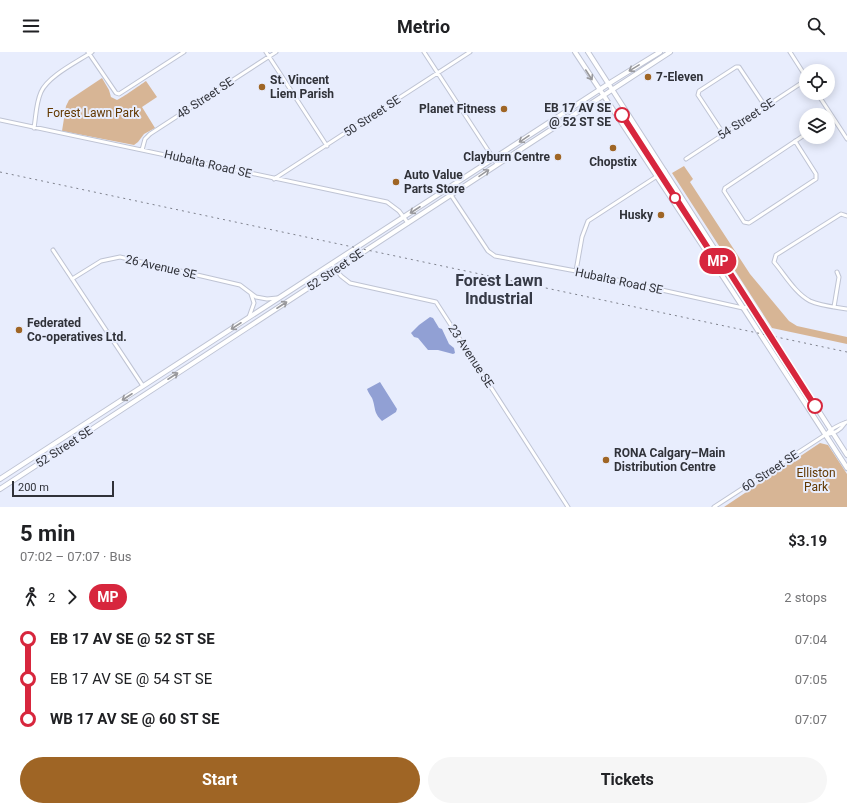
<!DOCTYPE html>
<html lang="en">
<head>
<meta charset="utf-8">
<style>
	:root { --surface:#fff; --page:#f6f6f6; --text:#202124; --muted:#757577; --accent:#9f6525 }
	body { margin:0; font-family:Roboto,sans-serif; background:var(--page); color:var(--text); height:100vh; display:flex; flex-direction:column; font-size:15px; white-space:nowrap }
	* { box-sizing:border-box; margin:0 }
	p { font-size:13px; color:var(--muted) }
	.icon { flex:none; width:22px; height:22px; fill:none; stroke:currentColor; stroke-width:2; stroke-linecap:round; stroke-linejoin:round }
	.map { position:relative; height:455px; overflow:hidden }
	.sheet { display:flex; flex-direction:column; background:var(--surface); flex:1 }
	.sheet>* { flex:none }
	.badge { padding:0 8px; border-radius:13px; font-size:14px; line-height:26px }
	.controls { position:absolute; left:799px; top:12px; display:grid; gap:8px }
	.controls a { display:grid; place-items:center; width:36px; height:36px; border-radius:50%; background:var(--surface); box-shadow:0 2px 10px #0003; font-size:20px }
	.scale { position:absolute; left:12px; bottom:10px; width:102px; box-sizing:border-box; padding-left:4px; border:2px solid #303239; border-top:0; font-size:11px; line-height:14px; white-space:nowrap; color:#303239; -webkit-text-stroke:3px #e8edfd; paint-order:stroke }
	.map>.badge { position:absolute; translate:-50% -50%; box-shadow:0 0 0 2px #fff }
	.legs { display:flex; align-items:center; gap:6px; height:44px; padding:0 20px; font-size:13px }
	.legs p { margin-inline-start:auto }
	.overview { display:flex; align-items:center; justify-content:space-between; height:68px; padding:0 20px }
	h1 { font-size:22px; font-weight:700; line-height:30px }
	.button { display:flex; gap:8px; margin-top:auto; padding:8px 20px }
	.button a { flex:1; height:46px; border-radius:24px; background:var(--accent); color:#fff; font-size:16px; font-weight:700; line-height:46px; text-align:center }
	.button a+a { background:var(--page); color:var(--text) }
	ul { padding:0 20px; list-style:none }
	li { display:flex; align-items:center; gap:14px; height:40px; font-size:15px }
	li i { display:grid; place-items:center; width:6px; height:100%; margin:0 5px; background:currentColor }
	li i::after { content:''; width:10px; height:10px; margin:-5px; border:3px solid; border-radius:50%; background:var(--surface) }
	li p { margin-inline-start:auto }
	li:first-child i { background:linear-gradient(#0000 50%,currentColor 0) }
	li:last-child i { background:linear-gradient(currentColor 50%,#0000 0) }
	header { display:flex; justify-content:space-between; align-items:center; height:52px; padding:0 20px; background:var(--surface); font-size:18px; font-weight:700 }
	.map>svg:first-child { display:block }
	.green { fill:#d7b595 }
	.water { fill:#91a0d4 }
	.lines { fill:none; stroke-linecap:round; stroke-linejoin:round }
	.street-casing { stroke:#bfc4d4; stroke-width:5 }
	.secondary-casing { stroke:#bfc4d4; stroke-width:6 }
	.street { stroke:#fff; stroke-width:3 }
	.secondary { stroke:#fff; stroke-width:4 }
	.rail { stroke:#7e818c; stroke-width:1; stroke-dasharray:2 4; stroke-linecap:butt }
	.oneway { stroke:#98989c }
	.line-1-casing { stroke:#fff; stroke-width:9 }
	.line-1 { stroke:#d7263d; stroke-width:6 }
	.poi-dot { fill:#9f6525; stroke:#e8edfd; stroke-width:1.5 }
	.stop-1-dot { fill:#fff; stroke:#d7263d; stroke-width:2 }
	.labels { text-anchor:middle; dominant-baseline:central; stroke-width:4; stroke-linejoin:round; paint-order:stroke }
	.poi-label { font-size:12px; font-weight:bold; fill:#303239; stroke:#e8edfd; text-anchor:start }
	.street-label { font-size:12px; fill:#303239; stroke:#e8edfd }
	.stop-label { font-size:12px; font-weight:bold; fill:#303239; stroke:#e8edfd; text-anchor:end }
	.park-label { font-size:12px; fill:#623800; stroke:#e8edfd }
	.district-label { font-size:16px; font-weight:bold; fill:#363a46; stroke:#e8edfd }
</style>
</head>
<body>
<header><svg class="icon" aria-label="menu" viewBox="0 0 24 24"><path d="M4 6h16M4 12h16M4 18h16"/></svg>Metrio<svg class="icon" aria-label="search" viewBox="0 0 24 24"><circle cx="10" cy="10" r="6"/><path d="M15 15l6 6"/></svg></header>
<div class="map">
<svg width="847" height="455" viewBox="0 0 847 455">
	<rect width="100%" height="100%" fill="#e8edfd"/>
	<path class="green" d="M102,26L109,38L111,45L117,48C122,46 140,33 146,29L157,45L142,55L155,76L144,82L138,90L134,93L62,79L66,54L69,48Z
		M684,114L693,127L690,130L750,222L789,269L797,274L847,285V292L772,276L672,121Z
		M820,391L828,393L847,422V455H724Z"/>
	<path class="water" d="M430,265L433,266L439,276L442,277L449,292L454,296L455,301L453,302L438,298H428L418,286L414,285L411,281L419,273Z
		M380,330L397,357L396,360L382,369C373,360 376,356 372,346C370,343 368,340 367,337Z"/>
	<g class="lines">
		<g class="street-casing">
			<path id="street" d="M88,0L116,41L119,42L184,0
				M266,0L327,94
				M424,0L497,112
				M790,0L806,25
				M817,41L847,87
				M0,68L387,150L399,159L408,171
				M34,76C36,64 36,51 41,40C48,24 77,10 92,0
				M723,81L698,43L699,39L736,15H739L765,54
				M795,89L816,122V127L749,171L744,170L724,139L725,136L806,82
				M142,98L145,87L150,82L276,0
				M686,107L806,28
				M274,127L470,0
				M447,137L488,199L495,204L576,219L743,256L751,254
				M847,164L841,162L776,203L774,210C785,223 795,241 810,249C821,254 835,255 847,257
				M53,198L143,334
				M332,212L341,224L350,231L436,250L568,455
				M576,219L582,185L588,169L665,119
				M72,227L101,209L120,205L240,233L256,245L267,247L277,246
				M834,255L839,225L837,220
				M249,265L254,251L251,242
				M825,383C834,382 840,379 845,371
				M714,455L825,383C832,376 838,373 847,370"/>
		</g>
		<g class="secondary-casing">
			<path id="secondary" d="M575,0L733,240L847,416
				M588,0L847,403
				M0,427L613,29L660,0
				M0,437L670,0"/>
		</g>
		<use href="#street" class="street"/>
		<use href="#secondary" class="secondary"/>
		<path class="rail" d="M0,120L847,300"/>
	</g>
	<defs><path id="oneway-shaft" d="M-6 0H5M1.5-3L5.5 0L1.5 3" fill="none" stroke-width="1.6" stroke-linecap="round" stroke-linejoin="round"/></defs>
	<g class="oneway">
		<use href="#oneway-shaft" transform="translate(634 16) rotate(149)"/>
		<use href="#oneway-shaft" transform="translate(589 23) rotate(57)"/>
		<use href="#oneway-shaft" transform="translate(524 87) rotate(146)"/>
		<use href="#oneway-shaft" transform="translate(484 121) rotate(-34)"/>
		<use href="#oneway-shaft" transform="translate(415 158) rotate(147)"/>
		<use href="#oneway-shaft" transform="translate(282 253) rotate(-33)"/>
		<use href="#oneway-shaft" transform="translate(236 274) rotate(147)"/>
		<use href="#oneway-shaft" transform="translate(173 324) rotate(-33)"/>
		<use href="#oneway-shaft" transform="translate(127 345) rotate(147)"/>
	</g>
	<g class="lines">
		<g class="line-1-casing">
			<path id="line-1" d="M622,63L713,204L730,221L815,354"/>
		</g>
		<use href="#line-1" class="line-1"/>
	</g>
	<g class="poi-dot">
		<circle cx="648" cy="25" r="4"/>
		<circle cx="262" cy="35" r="4"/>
		<circle cx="504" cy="57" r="4"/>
		<circle cx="613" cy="96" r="4"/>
		<circle cx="558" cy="105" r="4"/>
		<circle cx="396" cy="130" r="4"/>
		<circle cx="661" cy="163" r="4"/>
		<circle cx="19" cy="278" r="4"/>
		<circle cx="606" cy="408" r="4"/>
	</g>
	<g class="stop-1-dot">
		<circle cx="622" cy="63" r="7"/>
		<circle cx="675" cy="146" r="5"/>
		<circle cx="815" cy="354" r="7"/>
	</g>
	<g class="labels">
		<g class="poi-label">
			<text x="656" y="25">7-Eleven</text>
			<text x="270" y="28">St. Vincent<tspan x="270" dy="14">Liem Parish</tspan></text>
			<text x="496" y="57" text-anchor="end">Planet Fitness</text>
			<text x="550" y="105" text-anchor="end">Clayburn Centre</text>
			<text x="613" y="110" text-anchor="middle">Chopstix</text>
			<text x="404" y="123">Auto Value<tspan x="404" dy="14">Parts Store</tspan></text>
			<text x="653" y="163" text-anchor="end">Husky</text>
			<text x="27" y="271">Federated<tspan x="27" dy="14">Co-operatives Ltd.</tspan></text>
			<text x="614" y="401">RONA Calgary–Main<tspan x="614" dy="14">Distribution Centre</tspan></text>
		</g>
		<g class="street-label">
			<text transform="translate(205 46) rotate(-33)">48 Street SE</text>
			<text transform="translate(372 64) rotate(-33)">50 Street SE</text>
			<text transform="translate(746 67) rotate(-33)">54 Street SE</text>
			<text transform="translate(208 112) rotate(13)">Hubalta Road SE</text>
			<text transform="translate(161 215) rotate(13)">26 Avenue SE</text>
			<text transform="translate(335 218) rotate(-34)">52 Street SE</text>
			<text transform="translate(619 229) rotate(12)">Hubalta Road SE</text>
			<text transform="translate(471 304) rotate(57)">23 Avenue SE</text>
			<text transform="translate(64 395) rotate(-33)">52 Street SE</text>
			<text transform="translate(770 419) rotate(-33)">60 Street SE</text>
		</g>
		<g class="stop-label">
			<text x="611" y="56">EB 17 AV SE<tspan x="611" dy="14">@ 52 ST SE</tspan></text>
		</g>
		<g class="park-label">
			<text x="93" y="61">Forest Lawn Park</text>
			<text x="816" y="421">Elliston<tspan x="816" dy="14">Park</tspan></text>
		</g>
		<g class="district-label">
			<text x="499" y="228">Forest Lawn<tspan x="499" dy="18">Industrial</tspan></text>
		</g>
	</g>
</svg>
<div class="controls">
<a><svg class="icon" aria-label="locate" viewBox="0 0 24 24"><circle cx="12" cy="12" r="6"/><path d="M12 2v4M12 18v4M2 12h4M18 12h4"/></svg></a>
<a><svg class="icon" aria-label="layers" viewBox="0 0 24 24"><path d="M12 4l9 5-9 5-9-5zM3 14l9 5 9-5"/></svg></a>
</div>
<div class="scale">200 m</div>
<b class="badge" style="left:718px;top:209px;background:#d7263d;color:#fff">MP</b>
</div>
<section class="sheet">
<div class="overview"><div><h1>5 min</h1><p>07:02 – 07:07 · Bus</p></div><b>$3.19</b></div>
<div class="legs"><svg class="icon" aria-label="walk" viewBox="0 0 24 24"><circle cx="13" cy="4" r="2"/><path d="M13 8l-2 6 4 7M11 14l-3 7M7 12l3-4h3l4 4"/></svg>2<svg class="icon" aria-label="forward" viewBox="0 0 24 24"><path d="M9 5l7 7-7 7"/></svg><b class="badge" style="background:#d7263d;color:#fff">MP</b><p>2 stops</p></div>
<ul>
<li><i style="color:#d7263d"></i><b>EB 17 AV SE @ 52 ST SE</b><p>07:04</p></li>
<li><i style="color:#d7263d"></i><span>EB 17 AV SE @ 54 ST SE</span><p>07:05</p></li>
<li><i style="color:#d7263d"></i><b>WB 17 AV SE @ 60 ST SE</b><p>07:07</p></li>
</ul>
<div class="button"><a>Start</a><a>Tickets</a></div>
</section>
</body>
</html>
